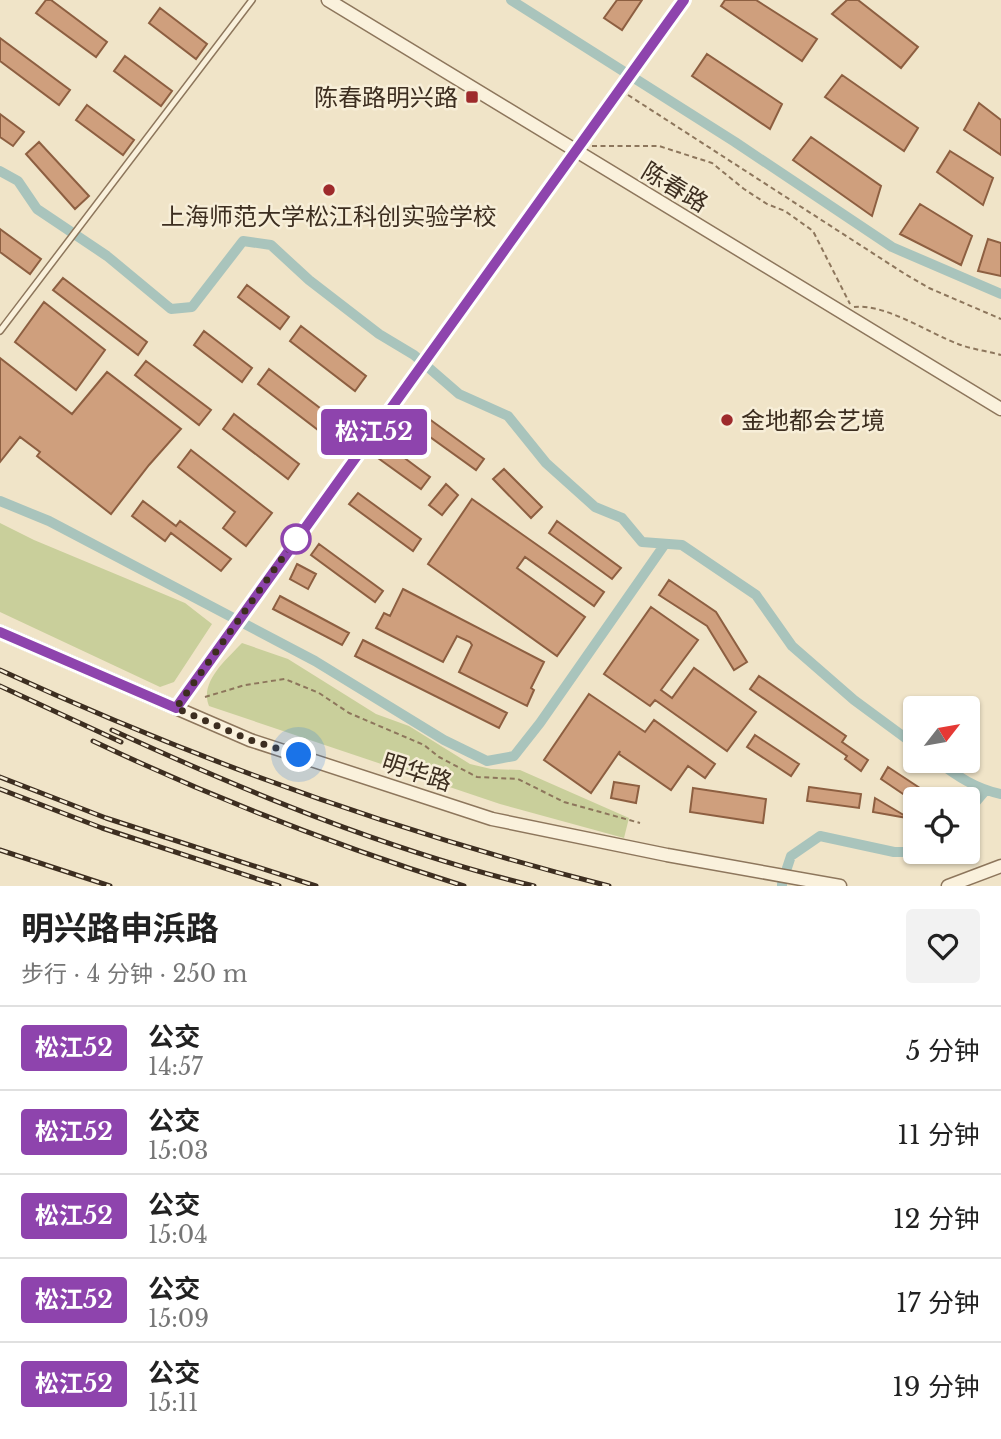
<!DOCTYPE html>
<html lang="zh">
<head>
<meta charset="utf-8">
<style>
	:root { --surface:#fff; --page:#f2f2f2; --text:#222; --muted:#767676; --line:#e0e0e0 }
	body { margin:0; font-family:"Libre Baskerville","Noto Sans SC",serif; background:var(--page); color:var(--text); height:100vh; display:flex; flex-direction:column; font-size:26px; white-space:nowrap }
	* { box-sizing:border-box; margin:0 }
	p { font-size:23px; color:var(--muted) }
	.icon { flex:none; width:38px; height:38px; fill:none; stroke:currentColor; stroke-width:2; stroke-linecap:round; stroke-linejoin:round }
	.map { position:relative; height:886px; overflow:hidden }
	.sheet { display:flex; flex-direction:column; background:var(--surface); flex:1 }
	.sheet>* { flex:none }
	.badge { padding:0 14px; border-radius:5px; font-size:24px; line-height:46px }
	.needle { width:46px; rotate:59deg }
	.buttons { position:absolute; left:903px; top:696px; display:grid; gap:14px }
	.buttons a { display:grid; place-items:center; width:77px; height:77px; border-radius:7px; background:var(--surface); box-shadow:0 2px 5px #0004; font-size:35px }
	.you { position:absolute; width:35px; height:35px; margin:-18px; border:5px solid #fff; border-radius:50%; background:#1a73e8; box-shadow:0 0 0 10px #1a73e833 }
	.map>.badge { position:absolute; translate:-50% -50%; box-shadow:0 0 0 4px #fff }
	.round { display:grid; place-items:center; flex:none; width:74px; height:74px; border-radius:7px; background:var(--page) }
	.headline { display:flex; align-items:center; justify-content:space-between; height:119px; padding:0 21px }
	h1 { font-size:33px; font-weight:700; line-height:52px }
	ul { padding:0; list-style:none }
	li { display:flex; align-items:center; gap:21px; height:84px; padding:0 21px; border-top:2px solid var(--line) }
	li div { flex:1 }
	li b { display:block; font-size:26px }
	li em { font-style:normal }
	li .badge { min-width:77px; font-weight:700; text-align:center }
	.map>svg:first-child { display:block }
	.green { fill:#c9cf9b }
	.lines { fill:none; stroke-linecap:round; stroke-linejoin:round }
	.canal { stroke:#a9c4bc; stroke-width:10 }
	.building { fill:#cf9f7d; stroke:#8d5f41; stroke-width:2 }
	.service-casing { stroke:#8d765c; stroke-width:8 }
	.minor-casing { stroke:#8d765c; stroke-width:12 }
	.tertiary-casing { stroke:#8d765c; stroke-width:15 }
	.path { stroke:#8d765c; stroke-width:2; stroke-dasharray:5 3.5; stroke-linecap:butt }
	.service { stroke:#faf1dc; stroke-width:5 }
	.minor { stroke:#faf1dc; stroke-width:10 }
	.tertiary { stroke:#faf1dc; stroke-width:12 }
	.rail-casing { stroke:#3d2e20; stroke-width:5 }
	.rail { stroke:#f7eed8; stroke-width:2.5; stroke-dasharray:8; stroke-linecap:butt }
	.line-casing { stroke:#fff; stroke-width:16 }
	.line { stroke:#8e44ad; stroke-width:10 }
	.walk { stroke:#3d2e20; stroke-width:7; stroke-dasharray:0 12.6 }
	.poi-dot { fill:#9e2a2b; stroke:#f7eed8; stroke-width:2.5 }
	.stop-dot { fill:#fff; stroke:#8e44ad; stroke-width:3.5 }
	.labels { text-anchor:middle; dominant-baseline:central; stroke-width:5; stroke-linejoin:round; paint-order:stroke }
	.poi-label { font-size:24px; fill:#3d2e20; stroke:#f7eed8; text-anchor:end }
	.street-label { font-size:24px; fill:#3d2e20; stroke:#f7eed8 }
</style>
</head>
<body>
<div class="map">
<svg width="1001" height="886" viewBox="0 0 1001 886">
	<rect width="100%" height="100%" fill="#f0e4c8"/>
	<path class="green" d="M0,523L34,540L185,603L212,624L174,682L160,687L0,612Z
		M242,643L288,659L376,714L409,726L470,764L491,769L520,770L629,818L624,838L500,804L209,706C199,682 227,659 242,643Z"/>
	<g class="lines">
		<path class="canal" d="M511,0L735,142L892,247L1001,294
			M0,171L18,181L37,209L107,256L171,309L192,307L243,241L271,245L309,280L379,334L414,355L459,394L508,416L546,463L595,507L622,518L642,542L682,545L756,595L792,646L854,700L915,745
			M0,501L49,521L315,661L444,740L487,761L514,756L540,723L665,544
			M937,761C957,776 976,789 1001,794
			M968,811L985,791
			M787,868L791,856L820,836L894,852H915
			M782,886V884"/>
	</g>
	<path class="building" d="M46,0H51L107,42L96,57L36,13Z
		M617,0H642L622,30L604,18Z
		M725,0H756L817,39L802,61L721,6Z
		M847,0H858L918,47L901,68L832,14Z
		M160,8L207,44L196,59L149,23Z
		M0,38L70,90L59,105L0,61Z
		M707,54L782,104L770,129L692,76Z
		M125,56L172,91L161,106L114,71Z
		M842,75L918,128L904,151L825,97Z
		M979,103L1001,120V155L964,130Z
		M87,105L134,140L123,155L76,120Z
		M0,114L24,132L13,146L0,137Z
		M811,137L881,186L872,216L793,160Z
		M39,142L89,196L75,209L26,154Z
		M950,151L993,178L983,205L937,172Z
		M920,204L972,236L961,265L900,234Z
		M0,229L41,259L30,274L0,252Z
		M988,239L1001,243V276L978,271Z
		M63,278L147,342L138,355L53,290Z
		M247,285L289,317L280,329L238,297Z
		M44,302L105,350L76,390L15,342Z
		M301,326L366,376L355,391L290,341Z
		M204,331L252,368L242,382L194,345Z
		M0,358L72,414L107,372L181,429L149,465L111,514L37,456L40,452L20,437L0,462Z
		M146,361L211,410L199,425L135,375Z
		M269,369L333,418L322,433L258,384Z
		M421,413L484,459L476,470L412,424Z
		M234,414L299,464L288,479L223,429Z
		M387,445L430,477L421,489L378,458Z
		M191,450L272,513L246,546L223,528L235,512L178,467Z
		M504,469L542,507L531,518L493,479Z
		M446,484L458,495L442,515L429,505Z
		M358,493L421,539L413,551L349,504Z
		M472,499L604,592L594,606L525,557L517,568L585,617L557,656L428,564Z
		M143,501L176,526L180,521L231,559L221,571L171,533L165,541L132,516Z
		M557,521L621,568L612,579L549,533Z
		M319,544L383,591L375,602L311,555Z
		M297,564L316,574L308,589L290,579Z
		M669,580L716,612L747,662L734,670L707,626L659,595Z
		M403,589L544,662L531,688L534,690L527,706L459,672L472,645L470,642L457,636L443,662L376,628L384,613L390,616Z
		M280,596L349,633L342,645L273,609Z
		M651,607L698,640L661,690L672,698L694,668L756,712L727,751L655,700L650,706L604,674Z
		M363,640L507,713L499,728L355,656Z
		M759,676L846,736L842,742L868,760L861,771L845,759L847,756L750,689Z
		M589,694L645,732L654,720L715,764L705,778L688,766L671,790L619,754L620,751L591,793L544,760Z
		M755,735L799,764L791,776L747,747Z
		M888,767L938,800H912L881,779Z
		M614,782L639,786L636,803L611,798Z
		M809,787L861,794L859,808L807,801Z
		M693,788L766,799L763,823L690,812Z
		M875,798L907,817V818L873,812Z"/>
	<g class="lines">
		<g class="service-casing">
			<path id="service" d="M0,331L252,0"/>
		</g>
		<g class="minor-casing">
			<path id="minor" d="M176,708L684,0"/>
		</g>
		<g class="tertiary-casing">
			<path id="tertiary" d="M328,0L1001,409
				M0,632L250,740L492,819L667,855L840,886
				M948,886L1001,866"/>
		</g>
		<path class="path" d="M628,95L905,274L929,288L1001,319
			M592,146H659L712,163L744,189L767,204L785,211L813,231L850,304
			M854,307C884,303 929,333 958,344C971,349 987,351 1001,355
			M205,697L245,685L285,679L319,693L349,713L424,745L439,757L477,777L518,779L564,802L640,823"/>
		<use href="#service" class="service"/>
		<use href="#minor" class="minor"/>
		<use href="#tertiary" class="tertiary"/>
		<g class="rail-casing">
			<path id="rail" d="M0,670C196,760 400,833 609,886
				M0,686L121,742
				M112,730C249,793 387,850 534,886
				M93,741C215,799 334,845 464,886
				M0,777L106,818L316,886
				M0,789L102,828L279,886
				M0,850L110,886"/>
		</g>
		<use href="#rail" class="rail"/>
	</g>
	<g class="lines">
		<g class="line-casing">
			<path id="line" d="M0,632L176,708L684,0"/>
		</g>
		<use href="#line" class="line"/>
		<path class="walk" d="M296,539L176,708L250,740L299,755"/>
	</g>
	<g class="poi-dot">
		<rect x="465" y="90" width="14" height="14" rx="3.5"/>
		<circle cx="329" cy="190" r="7"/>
		<circle cx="727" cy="420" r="7"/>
	</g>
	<circle class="stop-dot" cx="296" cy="539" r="14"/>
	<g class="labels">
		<g class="poi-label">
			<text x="458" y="97">陈春路明兴路</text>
			<text x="329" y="216" text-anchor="middle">上海师范大学松江科创实验学校</text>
			<text x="741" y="420" text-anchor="start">金地都会艺境</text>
		</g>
		<g class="street-label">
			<text transform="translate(675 187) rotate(31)">陈春路</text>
			<text transform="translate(417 772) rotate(18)">明华路</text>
		</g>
	</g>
</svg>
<div class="buttons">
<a><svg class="needle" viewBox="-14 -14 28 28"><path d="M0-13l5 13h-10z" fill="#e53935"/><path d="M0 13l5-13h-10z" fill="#767676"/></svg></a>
<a><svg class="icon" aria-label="locate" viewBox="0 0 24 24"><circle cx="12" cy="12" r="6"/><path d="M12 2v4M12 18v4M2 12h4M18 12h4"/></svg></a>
</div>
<div class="you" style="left:299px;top:755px"></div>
<b class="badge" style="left:374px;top:432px;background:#8e44ad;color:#fff">松江52</b>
</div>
<section class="sheet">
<div class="headline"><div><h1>明兴路申浜路</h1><p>步行 · 4 分钟 · 250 m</p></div><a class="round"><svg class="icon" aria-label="heart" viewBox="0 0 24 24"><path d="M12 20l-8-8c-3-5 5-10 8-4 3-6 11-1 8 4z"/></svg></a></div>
<ul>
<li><span class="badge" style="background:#8e44ad;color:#fff">松江52</span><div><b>公交</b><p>14:57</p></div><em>5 分钟</em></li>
<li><span class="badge" style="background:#8e44ad;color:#fff">松江52</span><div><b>公交</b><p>15:03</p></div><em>11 分钟</em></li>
<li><span class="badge" style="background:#8e44ad;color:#fff">松江52</span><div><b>公交</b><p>15:04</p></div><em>12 分钟</em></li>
<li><span class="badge" style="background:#8e44ad;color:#fff">松江52</span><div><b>公交</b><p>15:09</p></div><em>17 分钟</em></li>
<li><span class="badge" style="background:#8e44ad;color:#fff">松江52</span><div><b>公交</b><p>15:11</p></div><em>19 分钟</em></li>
</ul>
</section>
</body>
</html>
